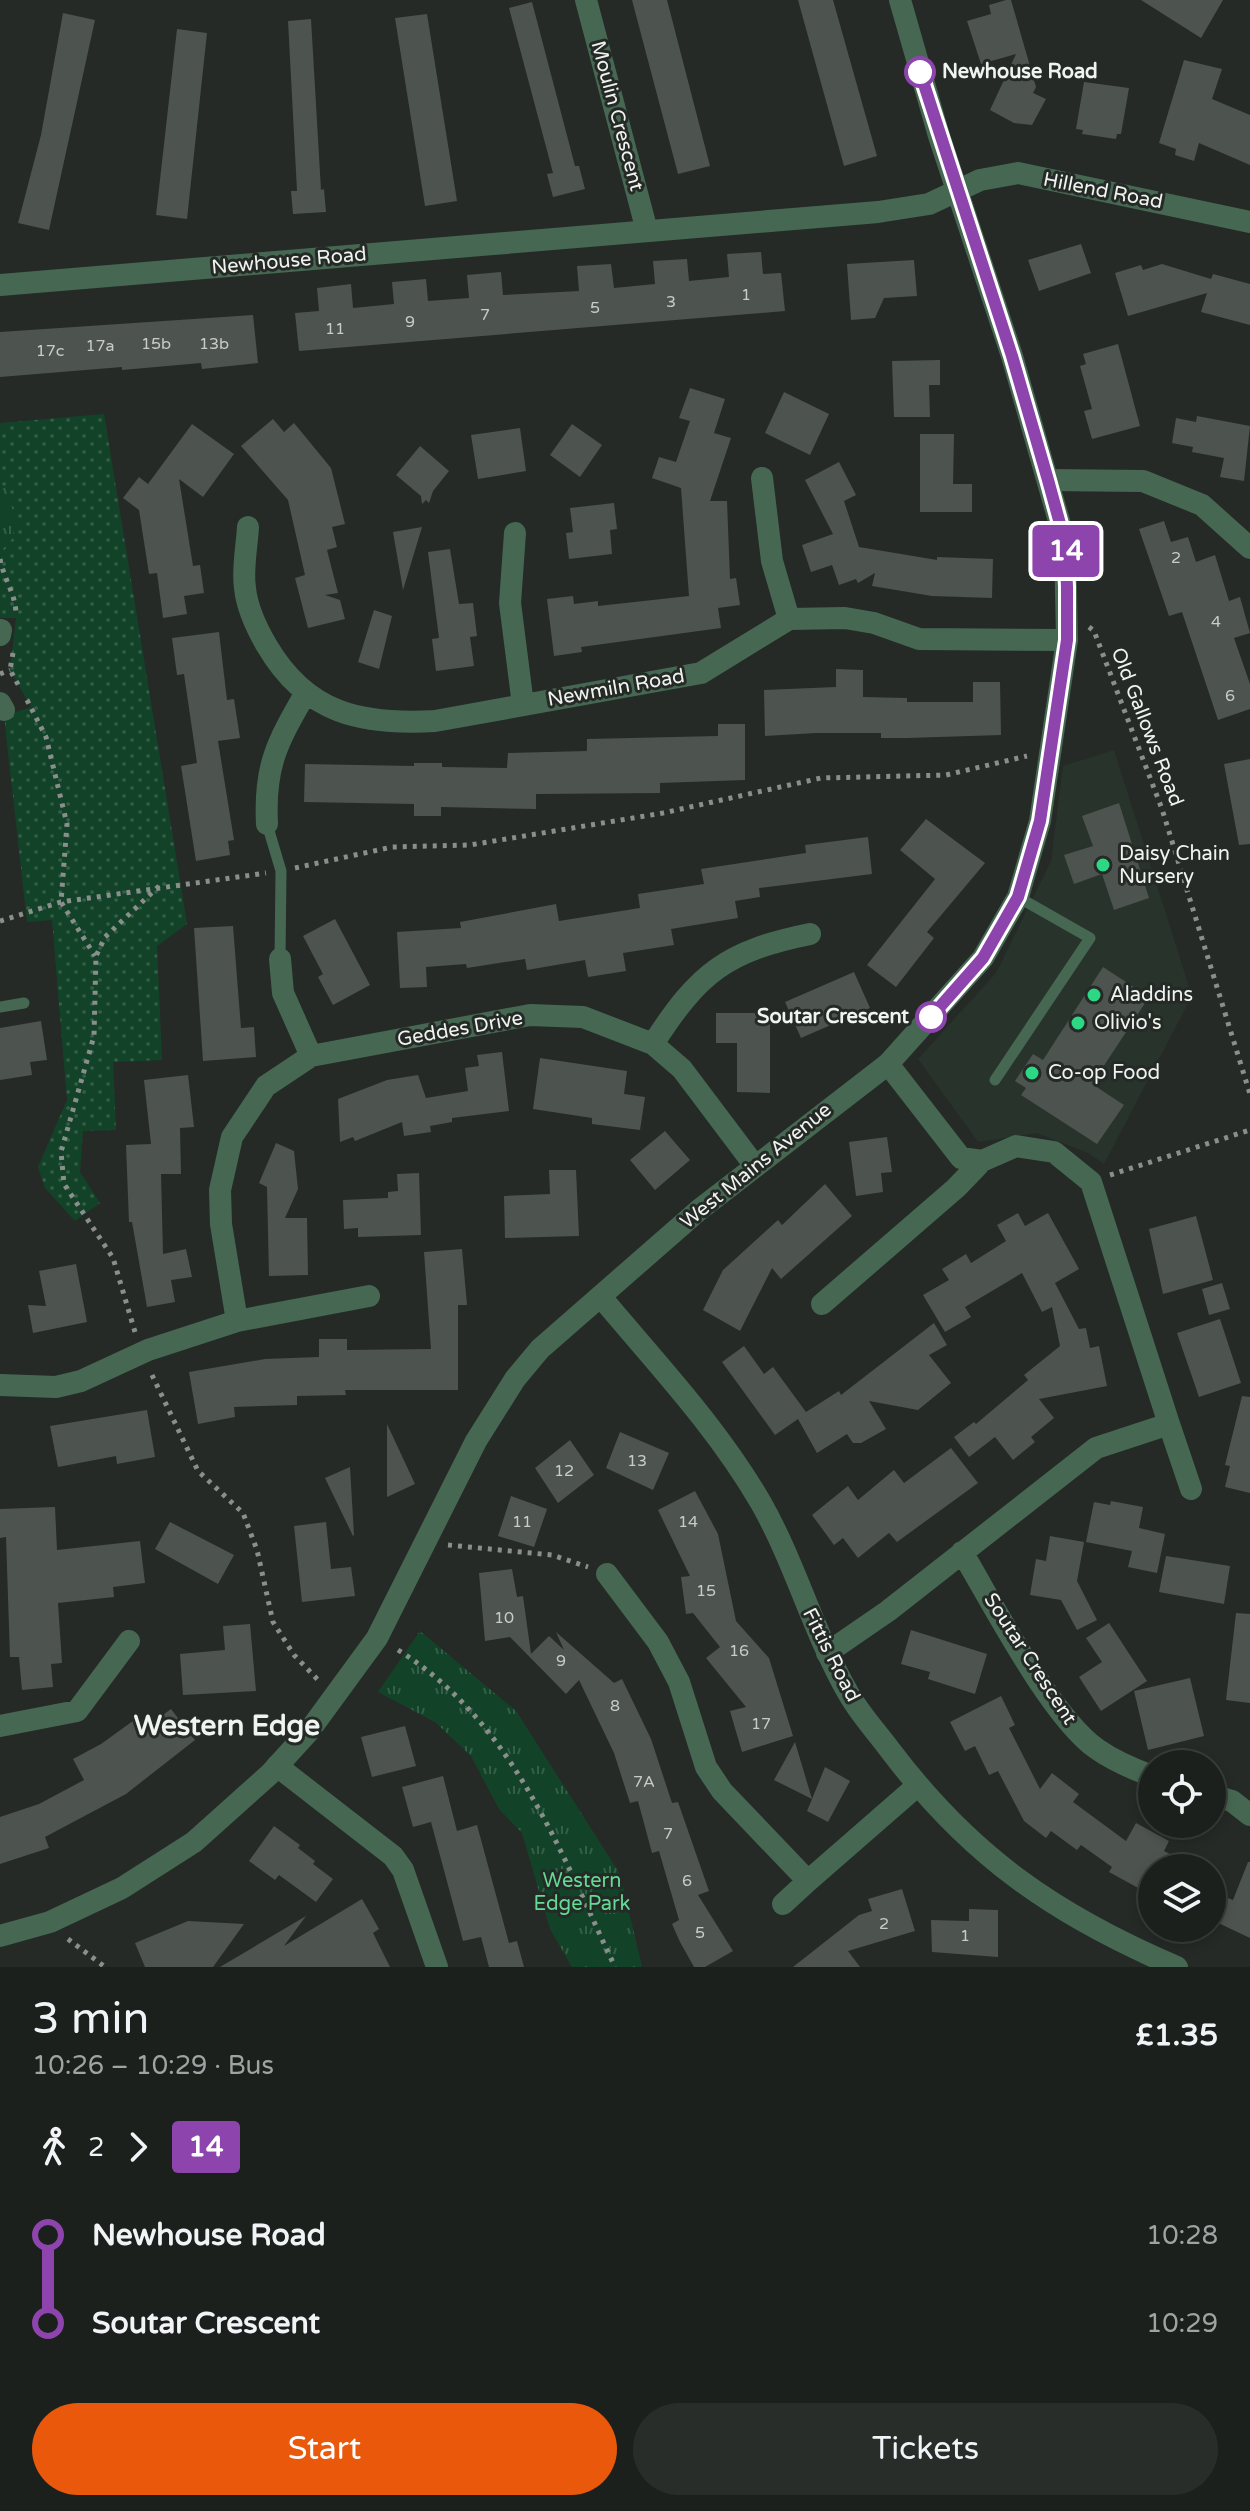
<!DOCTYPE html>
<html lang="en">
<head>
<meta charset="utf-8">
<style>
	:root { --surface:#1c201d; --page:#292d2a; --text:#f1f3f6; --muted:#a0a3a4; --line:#3a3e3b; --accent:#ea580c }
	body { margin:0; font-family:"Varela Round",sans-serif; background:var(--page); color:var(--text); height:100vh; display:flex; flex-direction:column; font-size:30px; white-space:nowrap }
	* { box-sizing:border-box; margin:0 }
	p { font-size:26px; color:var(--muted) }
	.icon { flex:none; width:44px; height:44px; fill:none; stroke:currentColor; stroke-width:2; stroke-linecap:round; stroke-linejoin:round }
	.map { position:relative; height:1967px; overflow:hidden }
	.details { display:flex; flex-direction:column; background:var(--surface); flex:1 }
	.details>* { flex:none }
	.badge { padding:0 16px; border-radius:6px; font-size:28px; line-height:52px }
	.buttons { position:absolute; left:1138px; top:1750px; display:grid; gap:16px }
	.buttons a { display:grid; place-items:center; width:88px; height:88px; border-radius:50%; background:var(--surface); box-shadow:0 4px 12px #0003,0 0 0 2px var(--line); font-size:40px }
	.map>.badge { position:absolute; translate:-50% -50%; box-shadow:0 0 0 4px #fff }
	.legs { display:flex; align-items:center; gap:12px; height:88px; padding:0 32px; font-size:26px }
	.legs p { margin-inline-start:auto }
	.head { display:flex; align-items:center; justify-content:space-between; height:136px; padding:0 32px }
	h1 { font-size:44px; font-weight:600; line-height:60px }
	.button { display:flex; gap:16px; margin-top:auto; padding:16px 32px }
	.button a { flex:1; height:92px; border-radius:48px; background:var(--accent); color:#fff; font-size:32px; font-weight:600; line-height:92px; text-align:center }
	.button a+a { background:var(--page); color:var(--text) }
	ul { padding:0 32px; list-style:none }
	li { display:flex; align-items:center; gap:28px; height:88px; font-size:30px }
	li i { display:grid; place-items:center; width:12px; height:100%; margin:0 10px; background:currentColor }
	li i::after { content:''; width:20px; height:20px; margin:-10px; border:6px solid; border-radius:50%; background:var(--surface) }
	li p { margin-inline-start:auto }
	li:first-child i { background:linear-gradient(#0000 50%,currentColor 0) }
	li:last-child i { background:linear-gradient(currentColor 50%,#0000 0) }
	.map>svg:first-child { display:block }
	.built { fill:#28332c }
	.grass { fill:url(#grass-dots) }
	.park { fill:url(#park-tufts) }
	.building { fill:#4d534f }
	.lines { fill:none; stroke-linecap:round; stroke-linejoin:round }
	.path { stroke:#8b8f8c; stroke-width:5; stroke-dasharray:4 6; stroke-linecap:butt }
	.service { stroke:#466852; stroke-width:11 }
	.minor { stroke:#466852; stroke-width:22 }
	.tertiary { stroke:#466852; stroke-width:22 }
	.line-1-casing { stroke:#fff; stroke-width:18 }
	.line-1 { stroke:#8e44ad; stroke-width:12 }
	.stop-1-dot { fill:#fff; stroke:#8e44ad; stroke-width:4 }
	.poi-dot { fill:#2dd884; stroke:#252a27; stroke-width:3 }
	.labels { text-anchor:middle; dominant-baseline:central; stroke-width:6; stroke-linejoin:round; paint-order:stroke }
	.number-label { font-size:16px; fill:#c7ccc8 }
	.stop-label { font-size:20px; font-weight:bold; fill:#f0f4f1; stroke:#252a27; text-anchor:start }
	.street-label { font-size:20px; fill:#f0f4f1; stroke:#252a27 }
	.poi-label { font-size:20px; fill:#f0f4f1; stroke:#252a27; text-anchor:start }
	.park-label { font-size:20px; fill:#63db95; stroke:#252a27 }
	.district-label { font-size:28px; font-weight:bold; fill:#f0f4f1; stroke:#252a27 }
</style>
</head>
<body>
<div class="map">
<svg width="1250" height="1967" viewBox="0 0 1250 1967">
	<defs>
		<pattern id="grass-dots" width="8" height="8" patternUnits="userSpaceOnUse" patternTransform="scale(2)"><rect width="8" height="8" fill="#124328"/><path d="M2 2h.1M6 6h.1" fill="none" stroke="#355f48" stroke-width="1.8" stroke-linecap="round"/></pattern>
		<pattern id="park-tufts" width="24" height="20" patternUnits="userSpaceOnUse" patternTransform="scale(2)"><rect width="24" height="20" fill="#124328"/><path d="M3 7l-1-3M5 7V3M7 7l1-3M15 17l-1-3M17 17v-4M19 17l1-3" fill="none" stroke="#355f48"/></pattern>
	</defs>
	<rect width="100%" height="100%" fill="#252a27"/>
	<path class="built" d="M1114,750L1192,996L1104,1164L1088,1153L1037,1133L978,1142L918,1059L996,973L1051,861L1063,766Z"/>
	<path class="grass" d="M104,414L187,924L157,946L162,1060L113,1062L116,1130L83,1131L80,1172L100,1203L75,1221L45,1188L38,1167L67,1100L52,920L27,922L4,716L31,707L10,670L16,618H0V423Z"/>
	<path class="park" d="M0,484L6,487L14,515V537L0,552Z
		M420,1631L516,1711L620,1874L642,1967H572L550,1929L522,1833L499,1809L471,1756L435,1722L378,1692Z"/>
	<path class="building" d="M632,0H667L710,166L678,174Z
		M798,0H833L877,156L844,166Z
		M1006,0H1011L1036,87L1033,93L1046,99L1032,125L1014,123L990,110L1016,54L981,64L967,21L991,14L989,5Z
		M1141,0H1223L1201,38Z
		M532,2L575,166H579L585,189L553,197L547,174L553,173L509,8Z
		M63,13L95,20L49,230L18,223L41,135Z
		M427,14L457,201L425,206L395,18Z
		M311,19L321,190L324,189L326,212L293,214L291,191H297L288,21Z
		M177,29L207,33L187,219L156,215Z
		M1184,60L1222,69L1212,99L1250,115V165L1199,143L1194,161L1175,155L1176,149L1159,143Z
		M1084,82L1129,88L1121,134H1117L1116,139L1082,134L1083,130L1076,129Z
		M1081,244L1091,273L1039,291L1028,260Z
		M761,252L763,274L781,273L785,311L299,351L295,313L319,311L317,288L351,284L353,308L394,304L392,282L426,279L428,301L469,298L467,275L501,272L503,295L579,291L577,266L611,264L614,288L655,284L653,261L687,259L689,281L729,277L727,254Z
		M914,260L917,296L884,298L875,318L851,320L847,264Z
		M1162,264L1211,279L1213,274L1250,284V325L1201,312L1207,293L1128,316L1115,273L1141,265L1143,270Z
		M253,315L258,363L202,369L201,363L122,370V367L0,377V332Z
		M1118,344L1140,426L1092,439L1084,411L1092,409L1080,366L1086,364L1083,354Z
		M940,360V385H929L930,417H894L892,361Z
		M690,388L725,399L714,433L731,438L710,501H727L730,579L736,578L740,605L718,608L721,628L581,647L582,652L554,656L547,599L573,596L574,604L598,601V606L689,596L681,488L652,478L659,457L676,462L690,421L679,418Z
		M784,392L829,414L810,455L765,433Z
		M1197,416L1250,426L1244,481L1220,477L1224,458L1192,452L1193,447L1172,443L1176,418L1196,422Z
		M273,419L284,432L294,423L331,468L345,524L332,527L337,547L327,550L338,593L325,595L340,600L345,619L308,628L295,578L305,575L288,500L241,446Z
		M192,424L234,454L203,497L179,479L193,566L200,565L204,593L184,596L187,614L163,618L157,573L149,574L139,510L123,498L139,477L148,484Z
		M572,424L602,445L580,477L550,455Z
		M520,428L526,471L478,479L471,435Z
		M920,434H954L953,484H972V512H920Z
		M420,446L449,471L433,491L429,503L426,500L422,504L421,496L396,475Z
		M839,462L856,495L844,501L859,547L937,560V557L993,559L992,598L932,596L872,586L875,573L858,583L856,579L839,585L832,565L811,572L802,545L833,534L805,480Z
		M614,503L617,529L610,530L612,554L569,559L566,533L573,532L570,508Z
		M1164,521L1171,542L1188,537L1196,562L1215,555L1229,601L1240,597L1250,633L1234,638L1250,684V709L1218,720L1182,612L1169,616L1139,529Z
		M422,527L403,590L393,532Z
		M450,549L459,604L473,603L477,636L470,637L474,666L436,671L432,639L439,638L428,552Z
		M374,610L392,616L379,669L358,662Z
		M219,632L227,700L234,699L240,738L218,741L234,840L228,841L230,855L196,861L181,766L197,763L184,674L177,675L172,638Z
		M836,669L863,670V697L907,698V702H973V682H1000L1001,735L907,738H881V733H816L765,736L764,690L836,687Z
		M718,724H745V780L660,783V793L536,794V809L441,807V816H414V804L304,802L305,764L414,766V763H442V767L507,768L508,753L587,751V739L718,736Z
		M1250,759V844L1239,845L1224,764Z
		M1119,803L1149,898L1114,910L1102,874L1074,884L1064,855L1093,846L1082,816Z
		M926,819L985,863L927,932L934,938L896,987L867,965L935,879L900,850Z
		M868,837L872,874L759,888L760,897L735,901L738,918L671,929L674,945L623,953L626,971L588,977L585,960L527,970L525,959L467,968L466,964L426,967L427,987L400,988L397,932L461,928L460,922L556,904L559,921L640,908L638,894L704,884L701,869L806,853L805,845Z
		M335,919L370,985L333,1005L318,977L323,974L303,936Z
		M233,926L241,1028L254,1027L256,1057L203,1061L194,928Z
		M1103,967L1149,997L1092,1084L1124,1105L1097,1144L1021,1095L1026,1088L1015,1081L1033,1054L1043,1060Z
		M854,972L870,1008L801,1038L785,1002Z
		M716,1013H770V1093L737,1092V1043H716Z
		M41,1021L47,1060L30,1062L32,1075L0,1080V1028Z
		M502,1052L509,1111L452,1118V1122L430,1126L431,1132L404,1136L402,1122L355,1141L353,1137L340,1142L338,1099L387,1080L418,1075L426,1098L468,1091L465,1068L479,1066L477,1055Z
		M540,1058L627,1071L624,1094L645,1097L640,1130L592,1124V1118L533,1109Z
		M188,1075L194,1127L180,1128L181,1174H161L163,1254L186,1249L192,1277L171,1280L175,1302L147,1307L132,1222H129L126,1145L151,1144L144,1080Z
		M665,1131L690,1160L655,1190L630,1160Z
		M887,1137L892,1172L881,1173L883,1192L856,1196L849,1142Z
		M276,1143L294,1151L298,1189L285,1218H307L308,1275L269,1276L267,1187L259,1183Z
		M549,1170H576L579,1236L505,1238L504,1196L550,1194Z
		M419,1173L421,1235L358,1237V1228L344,1229L343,1200L388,1198V1192L398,1191L397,1174Z
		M825,1184L852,1216L781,1279L772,1268L740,1331L703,1310L723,1270L778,1220L782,1225Z
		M1018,1213L1025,1226L1048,1213L1079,1269L1055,1283L1079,1329L1086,1328L1090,1348L1099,1346L1107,1386L1039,1399L1054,1418L1031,1437L1035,1442L1013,1460L995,1437L969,1457L954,1437L974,1422L976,1424L1028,1380L1024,1375L1060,1346L1052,1307L1042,1312L1022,1273L965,1307L971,1317L945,1332L923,1295L949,1280L942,1269L966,1254L971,1263L1006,1241L997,1225Z
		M1196,1216L1213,1280L1163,1294L1149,1229Z
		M462,1249L467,1305H458V1390H345L346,1395L297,1396V1405L234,1407L235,1417L198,1424L189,1372L265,1359L319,1357V1339H347V1350L431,1349L424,1252Z
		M76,1264L87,1322L33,1333L28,1305L46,1306L39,1271Z
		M1222,1283L1230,1309L1209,1315L1202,1289Z
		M1220,1319L1241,1383L1199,1397L1177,1333Z
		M934,1323L947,1345L929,1355L951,1383L918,1410L869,1401L886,1429L861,1443H853L847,1434L817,1453L798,1419L775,1435L722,1362L744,1346L764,1374L773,1367L806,1412L839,1391L841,1395Z
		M1242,1396L1250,1397V1493L1225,1487L1230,1466L1225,1465Z
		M147,1410L155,1457L117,1464L116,1456L58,1467L50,1426Z
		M387,1424L415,1484L387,1497Z
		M620,1432L669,1453L653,1490L606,1468Z
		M570,1440L594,1475L558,1503L535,1468Z
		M951,1448L978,1483L897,1542L889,1533L858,1558L843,1538L834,1545L812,1515L848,1486L858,1500L894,1470L904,1483Z
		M350,1467L354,1535L353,1536L325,1478Z
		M695,1491L718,1534L736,1621L769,1658L793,1736L742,1752L730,1711L746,1707L706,1658L720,1647L693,1613L686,1614L681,1577L690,1576L658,1510Z
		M511,1496L547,1509L534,1547L498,1536Z
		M1111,1501L1143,1507L1139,1528L1165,1534L1157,1573L1128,1567L1132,1551L1086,1542L1094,1502L1110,1505Z
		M55,1507L57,1550L140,1541L145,1583L113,1587L114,1597L58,1603L62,1663L51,1664L53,1687L22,1690L19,1657H10L6,1537L0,1538V1509Z
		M170,1522L234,1555L218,1584L155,1549Z
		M326,1522L331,1569L351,1567L355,1596L302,1602L294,1526Z
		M1050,1536L1084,1542L1077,1581L1097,1620L1077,1630L1061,1600L1030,1595L1036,1559L1046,1561Z
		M1166,1556L1230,1566L1224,1604L1159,1592Z
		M512,1569L517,1597L523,1596L531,1654L549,1636L564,1650L556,1632L614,1683L622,1679L651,1739L672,1803L678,1802L709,1891L698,1895L733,1951L705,1967H694L680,1942L672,1924L679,1920L659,1851L652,1853L638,1801L630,1803L614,1753L579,1680L566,1694L510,1637L485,1641L479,1573Z
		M1236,1613L1250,1614V1703L1226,1700Z
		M1109,1623L1147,1681L1101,1711L1079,1677L1102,1662L1086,1638Z
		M250,1624L256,1691L183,1695L180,1654L225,1650L223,1626Z
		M911,1630L987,1654L975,1694L928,1679L930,1672L901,1664Z
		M1190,1678L1204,1736L1148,1750L1134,1691Z
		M1001,1696L1015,1725L1009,1728L1040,1789L1052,1773L1079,1794L1073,1802L1126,1841L1136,1823L1169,1841L1164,1851L1197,1868H1152V1885L1145,1881L1140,1889L1109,1872L1112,1867L1081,1845L1077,1850L1051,1831L1046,1838L1024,1821L998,1771L989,1775L975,1746L965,1751L950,1722Z
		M171,1709L195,1740L126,1794L45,1837L49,1848L0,1864V1817L39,1804L84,1780L73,1759L101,1744L137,1718L145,1728Z
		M405,1726L416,1766L372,1777L361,1737Z
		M795,1742L812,1799L825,1767L850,1781L828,1822L807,1811L812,1799L774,1780Z
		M443,1776L457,1831L477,1825L509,1943L517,1941L524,1967H489L481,1937L463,1941L431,1822L413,1827L402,1787Z
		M274,1826L300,1845L298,1848L315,1861L313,1864L333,1879L316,1902L279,1875L275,1880L249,1861Z
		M1248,1862H1250V1938L1212,1920V1892L1233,1900Z
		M902,1889L915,1931L848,1951L860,1967H793L859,1915L872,1911L868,1899Z
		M362,1899L379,1929L373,1933L390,1967H220L306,1916L284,1946Z
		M969,1909L998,1910V1957L932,1952L931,1920L969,1921Z
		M188,1921L244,1924L213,1967H145L135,1943Z"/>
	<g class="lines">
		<path class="path" d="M0,559C4,580 16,594 16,615
			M1089,627L1094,631L1162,809L1250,1094
			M13,653L10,670L20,688
			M0,674L10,670
			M27,700L46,737L67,824L61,902L95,956
			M295,868L392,847L470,845L663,813L821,778L946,775L1027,756
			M0,921L61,902L266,873
			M1110,1175L1250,1130
			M135,1332L113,1258L64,1184L61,1152L94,1036L96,956L105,937L159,886
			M152,1375L198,1471L243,1513L257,1550L273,1622L294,1655L320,1682
			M448,1545L552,1555L588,1567
			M398,1650C513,1722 559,1849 615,1967
			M68,1939L105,1967"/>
		<path class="service" d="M267,824L281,871L280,959
			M0,1007L24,1003
			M995,1080L1090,938L1018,897"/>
		<path class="minor" d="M586,0L647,231
			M762,478L772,561L789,619
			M1048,480L1143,481L1202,505L1250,548
			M248,527C247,546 242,569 245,588C247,608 257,629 267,646C307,714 361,725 435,721L701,673L789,619L845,618L874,623L919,639L1067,640
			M515,533L510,603L523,705
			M0,635L1,630
			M0,703L4,710
			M267,824C264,766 277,743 305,694
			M280,959L283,993L311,1056
			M653,1044C699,972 727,951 810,934
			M888,1064L961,1158L982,1161
			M822,1304L956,1188L982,1161L1016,1146L1054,1152L1091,1182L1169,1424L1096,1448L888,1611L827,1653
			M237,1321L369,1296
			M0,1385L56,1387L81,1381L148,1350L237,1321L221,1224L220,1190L232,1137L266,1086L311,1056L530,1015L583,1017L653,1044L682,1069L755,1166
			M1169,1424L1191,1489
			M962,1552C993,1604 1051,1717 1097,1749C1114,1761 1133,1769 1152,1776
			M607,1574L658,1642L679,1682L706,1767L722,1791L808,1881L917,1786
			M0,1726L77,1711L129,1641
			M277,1766L393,1856L403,1870L437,1967
			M1212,1795L1232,1801L1250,1815
			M783,1904L808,1881"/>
		<path class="tertiary" d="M0,285L878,212L929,204L980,180L1018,173L1250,222
			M601,1297C657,1364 717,1427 761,1503C795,1563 813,1631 847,1691C858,1712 876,1731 890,1750C970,1856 1055,1915 1177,1967
			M0,1936L50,1922L122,1888L194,1842L271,1773L309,1731L377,1638L476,1441L515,1379L540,1349L699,1210L888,1064L983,958L1018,897L1040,821L1067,640L1065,542L1012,356L939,136L900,0"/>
	</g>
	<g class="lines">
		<g class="line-1-casing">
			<path id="line-1" d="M920,72L1012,356L1048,480L1065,542L1067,587V640L1040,821L1018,897L983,958L931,1017"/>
		</g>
		<use href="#line-1" class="line-1"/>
	</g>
	<g class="stop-1-dot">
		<circle cx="920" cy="72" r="14"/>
		<circle cx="931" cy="1017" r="14"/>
	</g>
	<g class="poi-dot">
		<circle cx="1103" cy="865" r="8"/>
		<circle cx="1094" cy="995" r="8"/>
		<circle cx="1078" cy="1023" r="8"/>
		<circle cx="1032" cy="1073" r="8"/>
	</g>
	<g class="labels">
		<g class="number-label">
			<text x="746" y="295">1</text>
			<text x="671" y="302">3</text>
			<text x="595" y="308">5</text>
			<text x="485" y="315">7</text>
			<text x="410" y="322">9</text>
			<text x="335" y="329">11</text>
			<text x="156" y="344">15b</text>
			<text x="214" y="344">13b</text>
			<text x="100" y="346">17a</text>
			<text x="50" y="351">17c</text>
			<text x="1176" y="558">2</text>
			<text x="1216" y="622">4</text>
			<text x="1230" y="696">6</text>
			<text x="637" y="1461">13</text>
			<text x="564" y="1471">12</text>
			<text x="522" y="1522">11</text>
			<text x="688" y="1522">14</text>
			<text x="706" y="1591">15</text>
			<text x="504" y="1618">10</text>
			<text x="739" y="1651">16</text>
			<text x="561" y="1661">9</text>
			<text x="615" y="1706">8</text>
			<text x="761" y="1724">17</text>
			<text x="644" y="1782">7A</text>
			<text x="668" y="1834">7</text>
			<text x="687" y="1881">6</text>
			<text x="884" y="1924">2</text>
			<text x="700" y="1933">5</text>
			<text x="965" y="1936">1</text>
		</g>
		<g class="stop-label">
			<text x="942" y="72">Newhouse Road</text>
			<text x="909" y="1017" text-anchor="end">Soutar Crescent</text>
		</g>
		<g class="street-label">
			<text transform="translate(617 116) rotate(75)">Moulin Crescent</text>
			<text transform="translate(1103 191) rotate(11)">Hillend Road</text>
			<text transform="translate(289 261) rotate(-5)">Newhouse Road</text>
			<text transform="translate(616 688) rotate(-10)">Newmiln Road</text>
			<text transform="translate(1147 727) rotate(69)">Old Gallows Road</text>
			<text transform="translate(460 1029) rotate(-10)">Geddes Drive</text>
			<text transform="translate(756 1166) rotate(-39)">West Mains Avenue</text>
			<text transform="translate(831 1655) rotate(63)">Fittis Road</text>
			<text transform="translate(1030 1659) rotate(57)">Soutar Crescent</text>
		</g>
		<g class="poi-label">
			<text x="1119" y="854">Daisy Chain<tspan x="1119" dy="23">Nursery</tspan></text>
			<text x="1110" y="995">Aladdins</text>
			<text x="1094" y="1023">Olivio's</text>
			<text x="1048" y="1073">Co-op Food</text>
		</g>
		<g class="park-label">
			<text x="582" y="1881">Western<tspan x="582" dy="23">Edge Park</tspan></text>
		</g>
		<g class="district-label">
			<text x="227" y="1726">Western Edge</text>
		</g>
	</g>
</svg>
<div class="buttons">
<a><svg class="icon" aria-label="locate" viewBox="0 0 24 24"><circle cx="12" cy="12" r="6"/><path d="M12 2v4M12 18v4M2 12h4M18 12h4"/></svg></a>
<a><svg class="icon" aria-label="layers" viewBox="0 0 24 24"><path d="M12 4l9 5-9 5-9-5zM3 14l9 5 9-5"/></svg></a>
</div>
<b class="badge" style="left:1066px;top:551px;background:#8e44ad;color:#fff">14</b>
</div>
<section class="details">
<div class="head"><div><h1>3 min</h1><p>10:26 – 10:29 · Bus</p></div><b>£1.35</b></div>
<div class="legs"><svg class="icon" aria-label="walk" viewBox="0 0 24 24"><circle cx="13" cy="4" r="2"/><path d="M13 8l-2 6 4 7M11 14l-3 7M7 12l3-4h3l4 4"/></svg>2<svg class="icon" aria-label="forward" viewBox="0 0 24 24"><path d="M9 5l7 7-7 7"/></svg><b class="badge" style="background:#8e44ad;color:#fff">14</b></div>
<ul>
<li><i style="color:#8e44ad"></i><b>Newhouse Road</b><p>10:28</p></li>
<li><i style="color:#8e44ad"></i><b>Soutar Crescent</b><p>10:29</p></li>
</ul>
<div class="button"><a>Start</a><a>Tickets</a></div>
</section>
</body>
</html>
